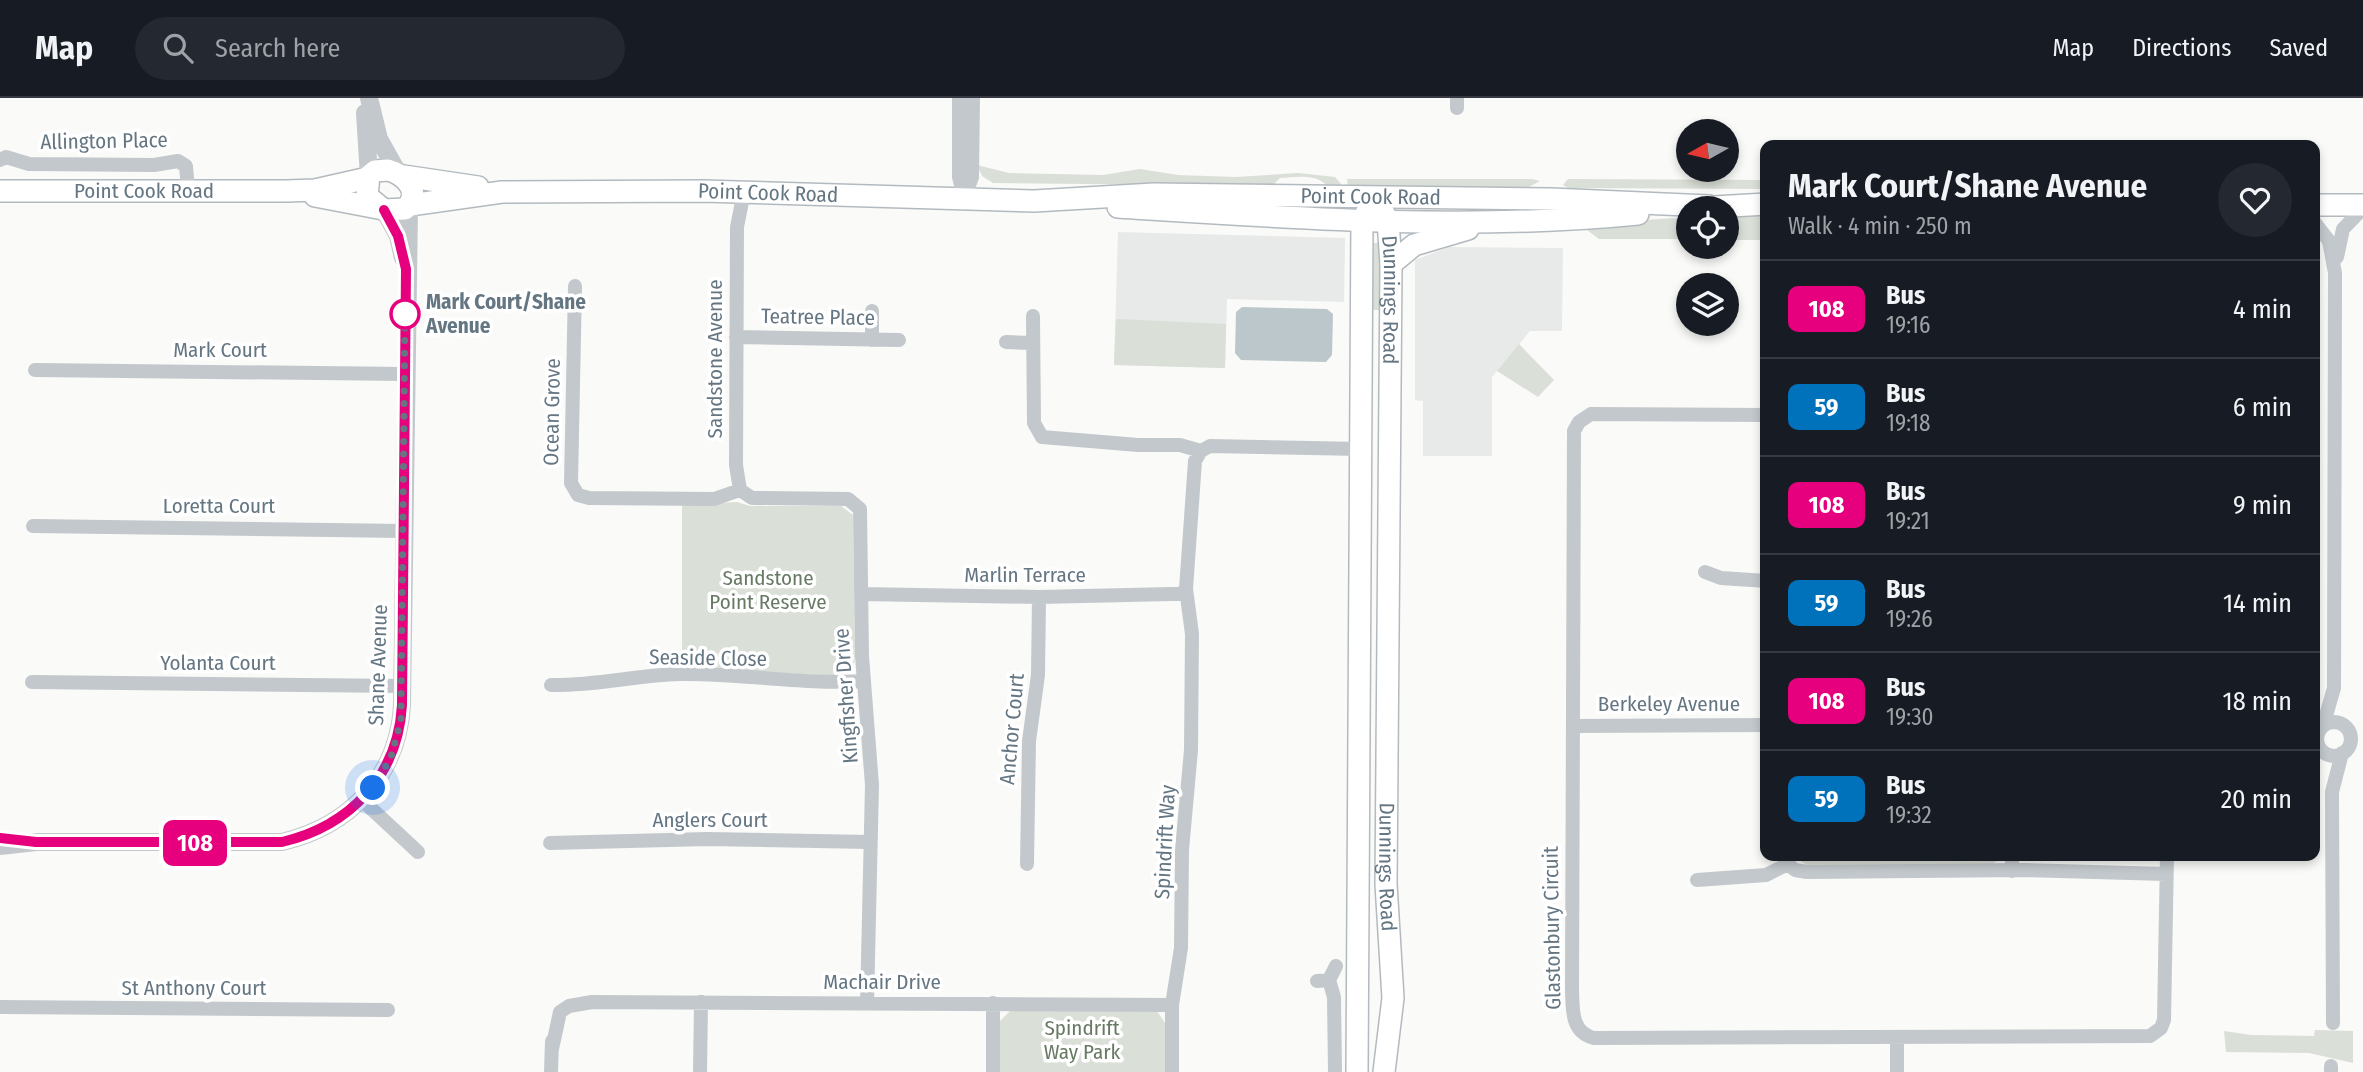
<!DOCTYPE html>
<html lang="en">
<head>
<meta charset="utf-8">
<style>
	:root { --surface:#171b24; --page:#242831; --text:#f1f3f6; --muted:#9ea1a6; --line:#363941 }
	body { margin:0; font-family:"Fira Sans Condensed",sans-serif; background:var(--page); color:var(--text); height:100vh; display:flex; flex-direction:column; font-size:26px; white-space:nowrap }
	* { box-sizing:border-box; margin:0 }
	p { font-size:23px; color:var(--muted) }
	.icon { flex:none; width:38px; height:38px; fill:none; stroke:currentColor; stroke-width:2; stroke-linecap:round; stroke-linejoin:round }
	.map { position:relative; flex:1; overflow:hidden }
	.panel { position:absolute; left:1760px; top:42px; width:560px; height:721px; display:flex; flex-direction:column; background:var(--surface); border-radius:14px; box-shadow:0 4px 10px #0003 }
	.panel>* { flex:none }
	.badge { padding:0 14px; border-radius:10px; font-size:24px; line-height:46px }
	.needle { width:46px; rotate:262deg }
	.controls { position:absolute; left:1676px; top:21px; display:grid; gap:14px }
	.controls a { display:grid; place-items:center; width:63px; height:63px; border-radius:50%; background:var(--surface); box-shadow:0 4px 10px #0003; font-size:35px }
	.you { position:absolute; width:35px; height:35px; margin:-18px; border:5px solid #fff; border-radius:50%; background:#1a73e8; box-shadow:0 0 0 10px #1a73e833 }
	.map>.badge { position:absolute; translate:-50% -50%; box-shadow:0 0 0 4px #fff }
	.round { display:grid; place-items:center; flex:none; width:74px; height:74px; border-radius:37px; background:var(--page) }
	.head { display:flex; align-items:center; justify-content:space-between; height:119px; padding:0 28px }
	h1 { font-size:33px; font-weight:700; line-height:52px }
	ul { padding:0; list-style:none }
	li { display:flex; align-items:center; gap:21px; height:98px; padding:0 28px; border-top:2px solid var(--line) }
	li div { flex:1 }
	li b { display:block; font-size:26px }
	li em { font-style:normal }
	li .badge { min-width:77px; font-weight:700; text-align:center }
	header { display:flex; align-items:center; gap:42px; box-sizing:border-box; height:98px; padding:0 35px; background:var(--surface); border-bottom:2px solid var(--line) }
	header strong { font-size:33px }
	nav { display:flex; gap:38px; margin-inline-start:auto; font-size:24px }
	.search { width:490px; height:63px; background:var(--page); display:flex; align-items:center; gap:18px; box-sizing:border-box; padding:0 24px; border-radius:38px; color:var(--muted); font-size:26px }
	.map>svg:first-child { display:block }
	.built { fill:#e8e9e9 }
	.green { fill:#dadfd7 }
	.water { fill:#bbc7cb }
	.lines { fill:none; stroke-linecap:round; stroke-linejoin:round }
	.secondary-casing { stroke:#b3babf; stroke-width:24 }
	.minor { stroke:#c3c8cc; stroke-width:14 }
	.tertiary { stroke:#c3c8cc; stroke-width:18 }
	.secondary { stroke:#fff; stroke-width:21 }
	.line-casing { stroke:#fff; stroke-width:16 }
	.line { stroke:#e6007e; stroke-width:10 }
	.walk { stroke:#657683; stroke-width:7; stroke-dasharray:0 12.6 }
	.stop-dot { fill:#fff; stroke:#e6007e; stroke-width:3.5 }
	.labels { text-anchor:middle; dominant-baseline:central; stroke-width:7; stroke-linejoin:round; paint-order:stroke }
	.street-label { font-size:21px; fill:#657683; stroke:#fff }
	.stop-label { font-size:21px; font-weight:bold; fill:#657683; stroke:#fff; text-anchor:start }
	.park-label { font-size:21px; fill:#687a64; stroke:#fff }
</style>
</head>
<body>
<header>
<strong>Map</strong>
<div class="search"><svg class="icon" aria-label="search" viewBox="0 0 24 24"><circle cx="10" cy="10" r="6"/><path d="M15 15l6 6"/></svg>Search here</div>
<nav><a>Map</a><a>Directions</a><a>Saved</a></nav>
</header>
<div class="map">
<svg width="2363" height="974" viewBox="0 0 2363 974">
	<rect width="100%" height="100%" fill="#fafaf8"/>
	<path class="built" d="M1118,134L1345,140L1344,204L1227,201L1225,270L1114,267Z
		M1449,149L1563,150L1562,233H1530L1492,279V358H1423V303L1415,302V162Z"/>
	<path class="green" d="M977,67L1009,75L1103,77L1140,71L1178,77L1236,79L1298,75L1335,79L1342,87L1327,88C1317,75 1295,79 1280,80L1272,88L993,85L982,78Z
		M1347,81H1532L1540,83L1527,90L1348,89Z
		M1568,81L1766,82V91L1568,90L1563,87Z
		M1766,115V142H1727V117Z
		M1689,119V141H1599L1583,129L1584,126Z
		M1371,145H1383V212H1370Z
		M1116,221L1226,226L1225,270L1114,267Z
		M1519,246L1554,282L1538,299L1497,273Z
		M737,404L750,408H841L853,417L855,560L853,570L845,578L689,571L682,562V407Z
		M1792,758H2005L1991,767H1807Z
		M1011,912L1157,913L1165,925L1166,974H998L1000,923Z
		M2315,932L2353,933V965L2309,955L2226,954L2224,933L2251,937L2314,938Z"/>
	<path class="water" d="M1242,209L1327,211L1333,216L1332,257L1326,264L1241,262L1235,255L1236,214Z"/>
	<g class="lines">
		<g class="secondary-casing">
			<g id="secondary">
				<path d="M388,72C406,77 423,95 405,111L384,112L367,98L369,78L375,73Z"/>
				<path d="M404,78L478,89"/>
				<path id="s1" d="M0,93H287L315,92L368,80"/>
				<path d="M315,98L378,110"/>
				<path id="s2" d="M1376,100L1388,123L1391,166L1386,786L1393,900L1384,974"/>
				<path id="s3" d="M410,107L502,94L703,93L1034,103L1154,96L1551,101L1709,108"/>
				<path d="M2315,107H2363"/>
				<path d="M1118,109C1291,120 1465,133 1638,116"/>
				<path d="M1697,110L1766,106"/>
				<path d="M1391,166L1414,147L1468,131"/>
				<path d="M1357,974L1362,122L1376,100"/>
			</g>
		</g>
		<path class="minor" d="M959,0V79L964,100
			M1457,10V0
			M0,62L6,59L29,66L154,67L178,63L186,68L188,92
			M964,101L972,79L973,0
			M2315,125L2329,143L2335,175L2334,590L2323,628
			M2337,159L2343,131L2363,110
			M575,188L571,385L578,397L589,400L714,401L740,392L752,400L848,401L860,411L862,558L872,687L867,905
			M1033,218L1034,325L1042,339L1138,347H1180L1201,353
			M736,239L899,242
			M872,242V213
			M1006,244L1032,245
			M35,272L405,276
			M1766,317L1591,316L1579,324L1574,333L1572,891C1573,910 1570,934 1594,940L2150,938L2161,930L2164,922L2167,758
			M740,392L736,367L737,129L744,94
			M33,428L404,433
			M1705,474L1721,480L1766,483
			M861,496L1039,499L1172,496H1181L1186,491
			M32,584L403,588
			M551,587C595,588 637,577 680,576C742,575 802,587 864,583
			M2317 641a17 17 0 1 1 34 0a17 17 0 1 1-34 0Z
			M1573,628L1766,627
			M362,702L418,754
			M550,745L708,741L869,744
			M1027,766L1029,643L1038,577L1039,499
			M1788,766L1795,772L1807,774L2023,772L2166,776
			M2012,773V758
			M1697,782L1766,777L1788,766
			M1329,882L1334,899L1335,974
			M1317,883L1329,882L1336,868
			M0,909L388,912
			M2333,925L2332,694L2342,655
			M552,951L560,914L569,908L592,904L1172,907
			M551,974L552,943
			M700,974L701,904
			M993,974V905
			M1172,974V907L1181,850L1182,752L1191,652L1192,536L1186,491L1195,363L1201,353L1210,348L1361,351
			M1897,974V939
			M2331,974V968"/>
		<path class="tertiary" d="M369,0L379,41L398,75
			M365,15L369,78
			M384,112L398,138L403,160
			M0,748L36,744H282C350,728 398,678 402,607L409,109"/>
		<use href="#secondary" class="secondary"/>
	</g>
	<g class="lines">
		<g class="line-casing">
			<path id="line" d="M0,740L36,744H282C350,728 398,678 402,607L406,171L398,138L384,112"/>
		</g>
		<use href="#line" class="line"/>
		<path class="walk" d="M373,690L391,659L401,622L405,216"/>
	</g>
	<circle class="stop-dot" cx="405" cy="216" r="14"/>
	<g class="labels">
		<g class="street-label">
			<text transform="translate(104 43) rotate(-1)">Allington Place</text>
			<text stroke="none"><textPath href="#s1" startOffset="144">Point Cook Road</textPath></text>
			<text stroke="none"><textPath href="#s3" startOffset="359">Point Cook Road</textPath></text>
			<text stroke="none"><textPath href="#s3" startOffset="962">Point Cook Road</textPath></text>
			<text stroke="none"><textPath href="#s2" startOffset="105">Dunnings Road</textPath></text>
			<text transform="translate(818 219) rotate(1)">Teatree Place</text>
			<text x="220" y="252">Mark Court</text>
			<text transform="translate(715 261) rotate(-90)">Sandstone Avenue</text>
			<text transform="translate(552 314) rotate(-89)">Ocean Grove</text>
			<text x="219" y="408">Loretta Court</text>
			<text x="1025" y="477">Marlin Terrace</text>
			<text transform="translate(708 560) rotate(1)">Seaside Close</text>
			<text x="218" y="565">Yolanta Court</text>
			<text transform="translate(378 567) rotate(-88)">Shane Avenue</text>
			<text transform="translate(846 598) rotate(-94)">Kingfisher Drive</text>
			<text x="1669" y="606">Berkeley Avenue</text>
			<text transform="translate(1012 631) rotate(-85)">Anchor Court</text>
			<text x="710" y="722">Anglers Court</text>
			<text transform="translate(1165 744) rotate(-87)">Spindrift Way</text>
			<text stroke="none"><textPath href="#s2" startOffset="672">Dunnings Road</textPath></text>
			<text transform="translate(1552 830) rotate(-91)">Glastonbury Circuit</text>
			<text x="882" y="884">Machair Drive</text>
			<text x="194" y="890">St Anthony Court</text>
		</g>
		<g class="stop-label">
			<text x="426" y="204">Mark Court/Shane<tspan x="426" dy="24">Avenue</tspan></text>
		</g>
		<g class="park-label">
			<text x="768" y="480">Sandstone<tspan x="768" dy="24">Point Reserve</tspan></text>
			<text x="1082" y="930">Spindrift<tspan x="1082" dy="24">Way Park</tspan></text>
		</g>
	</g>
</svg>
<div class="controls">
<a><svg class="needle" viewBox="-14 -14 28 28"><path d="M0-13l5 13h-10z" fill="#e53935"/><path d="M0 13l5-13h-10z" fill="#9ea1a6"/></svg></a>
<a><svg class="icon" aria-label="locate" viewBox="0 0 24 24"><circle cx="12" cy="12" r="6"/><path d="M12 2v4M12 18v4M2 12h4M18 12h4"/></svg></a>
<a><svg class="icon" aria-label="layers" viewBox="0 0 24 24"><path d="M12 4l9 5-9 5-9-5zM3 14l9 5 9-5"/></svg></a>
</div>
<div class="you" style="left:373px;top:690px"></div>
<b class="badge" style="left:195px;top:745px;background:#e6007e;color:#fff">108</b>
<section class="panel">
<div class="head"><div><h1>Mark Court/Shane Avenue</h1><p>Walk · 4 min · 250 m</p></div><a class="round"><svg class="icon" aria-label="heart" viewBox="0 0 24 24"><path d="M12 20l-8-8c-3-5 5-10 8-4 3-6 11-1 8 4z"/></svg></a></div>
<ul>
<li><span class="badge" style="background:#e6007e;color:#fff">108</span><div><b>Bus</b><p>19:16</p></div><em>4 min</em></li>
<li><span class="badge" style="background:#0072bc;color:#fff">59</span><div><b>Bus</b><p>19:18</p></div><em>6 min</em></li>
<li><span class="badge" style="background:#e6007e;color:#fff">108</span><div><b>Bus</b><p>19:21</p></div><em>9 min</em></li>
<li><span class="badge" style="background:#0072bc;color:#fff">59</span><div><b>Bus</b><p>19:26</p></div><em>14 min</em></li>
<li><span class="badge" style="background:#e6007e;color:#fff">108</span><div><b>Bus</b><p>19:30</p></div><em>18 min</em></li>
<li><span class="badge" style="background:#0072bc;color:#fff">59</span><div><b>Bus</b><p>19:32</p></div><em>20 min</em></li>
</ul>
</section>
</div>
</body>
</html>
